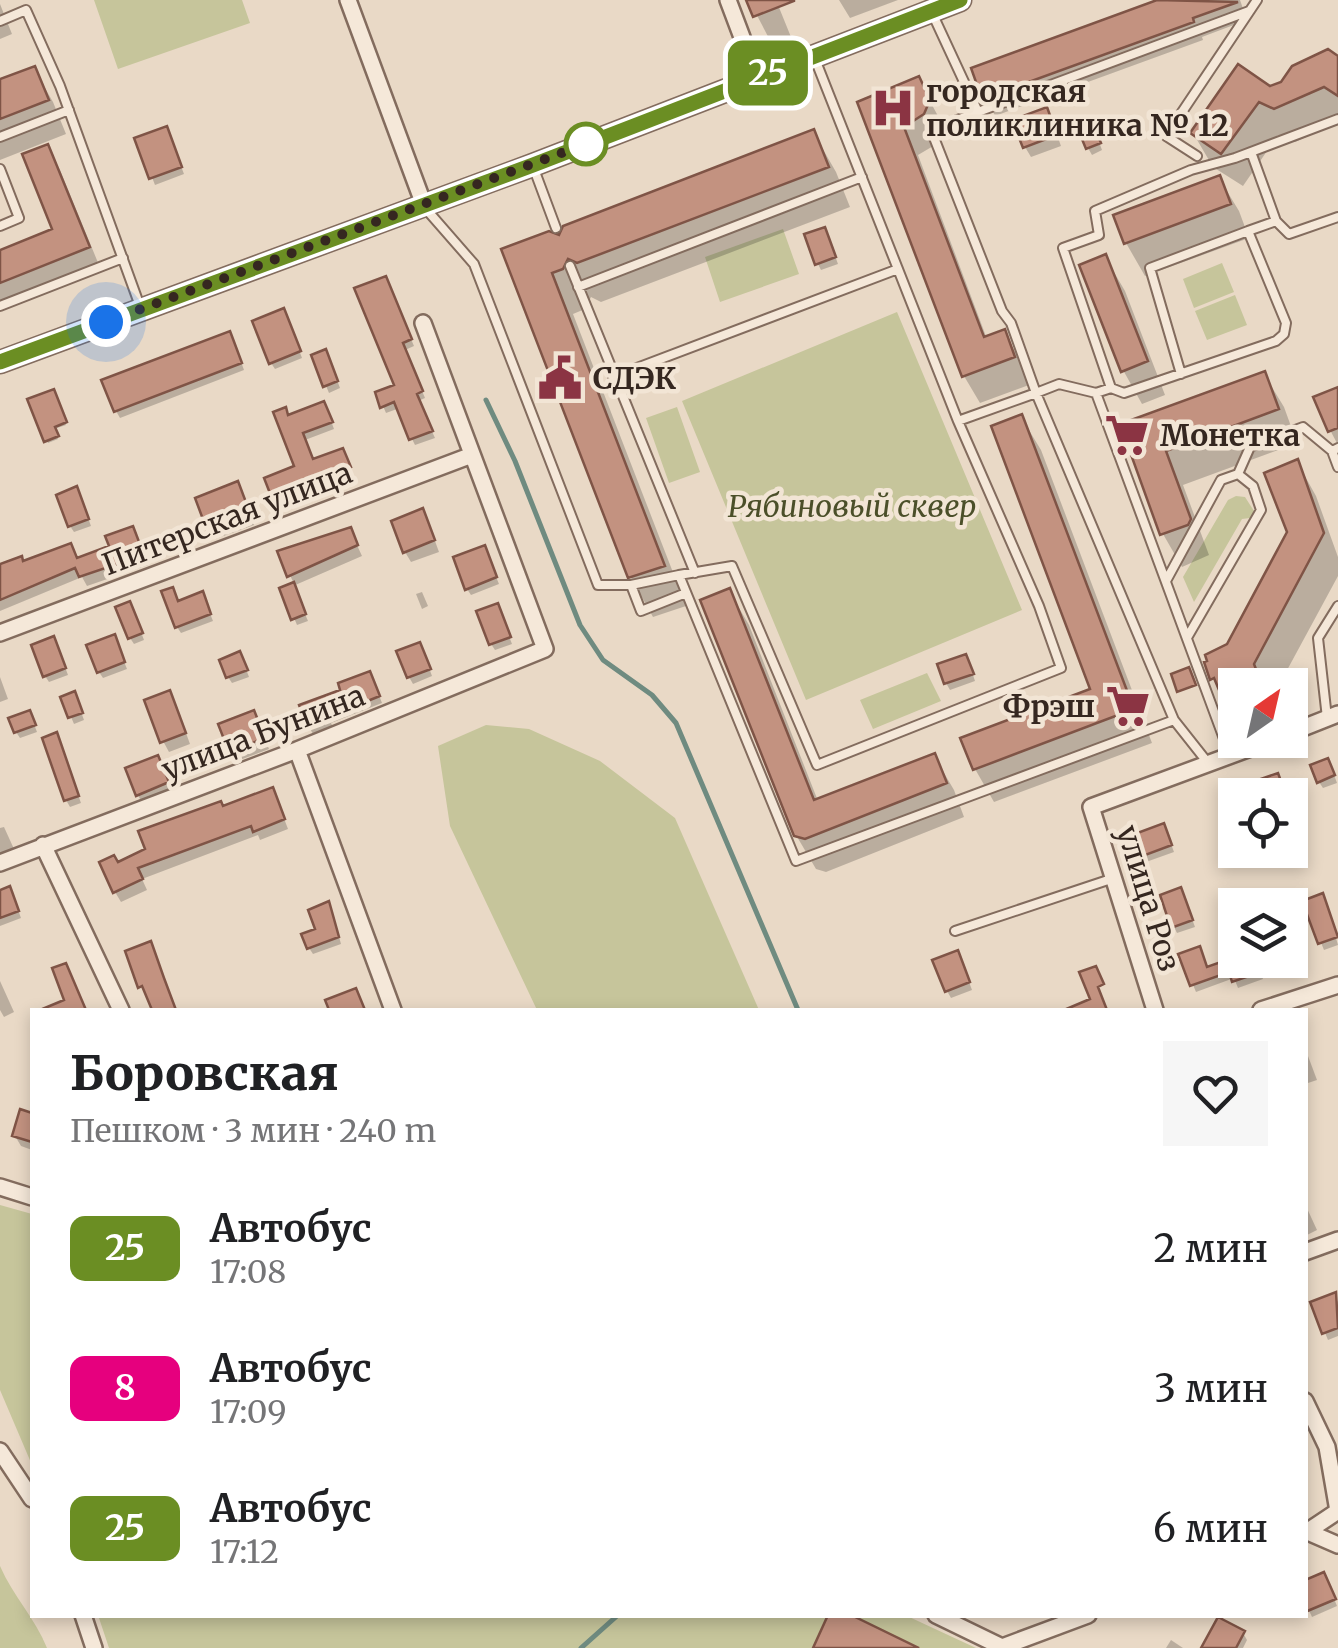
<!DOCTYPE html>
<html lang="ru">
<head>
<meta charset="utf-8">
<style>
	:root { --surface:#fff; --page:#f6f6f6; --text:#202124; --muted:#757577 }
	body { margin:0; font-family:Merriweather,serif; background:var(--page); color:var(--text); height:100vh; display:flex; flex-direction:column; font-size:38px; white-space:nowrap }
	* { box-sizing:border-box; margin:0 }
	p { font-size:32px; color:var(--muted) }
	.icon { flex:none; width:55px; height:55px; fill:none; stroke:currentColor; stroke-width:2; stroke-linecap:round; stroke-linejoin:round }
	.map { position:relative; flex:1; overflow:hidden }
	.sheet { position:absolute; left:30px; top:1008px; width:1278px; height:610px; display:flex; flex-direction:column; background:var(--surface); border-radius:0px; box-shadow:0 5px 15px #0003 }
	.sheet>* { flex:none }
	.badge { padding:0 20px; border-radius:15px; font-size:35px; line-height:65px }
	.needle { width:65px; rotate:34deg }
	.tools { position:absolute; left:1218px; top:668px; display:grid; gap:20px }
	.tools a { display:grid; place-items:center; width:90px; height:90px; border-radius:0px; background:var(--surface); box-shadow:0 5px 15px #0003; font-size:50px }
	.you { position:absolute; width:50px; height:50px; margin:-25px; border:8px solid #fff; border-radius:50%; background:#1a73e8; box-shadow:0 0 0 15px #1a73e833 }
	.map>.badge { position:absolute; translate:-50% -50%; box-shadow:0 0 0 5px #fff }
	.round { display:grid; place-items:center; flex:none; width:105px; height:105px; border-radius:0px; background:var(--page) }
	.head { display:flex; align-items:center; justify-content:space-between; height:170px; padding:0 40px }
	h1 { font-size:48px; font-weight:800; line-height:75px }
	ul { padding:0; list-style:none }
	li { display:flex; align-items:center; gap:30px; height:140px; padding:0 40px }
	li div { flex:1 }
	li b { display:block; font-size:38px }
	li em { font-style:normal }
	li .badge { min-width:110px; font-weight:700; text-align:center }
	.map>svg:first-child { display:block }
	.green { fill:#c6c59b }
	.shadow { fill:#0003 }
	.lines { fill:none; stroke-linecap:round; stroke-linejoin:round }
	.stream { stroke:#6f8b80; stroke-width:5 }
	.building { fill:#c39280; stroke:#7f5446; stroke-width:2.5 }
	.service-casing { stroke:#836c5e; stroke-width:12 }
	.minor-casing { stroke:#836c5e; stroke-width:20 }
	.tertiary-casing { stroke:#836c5e; stroke-width:25 }
	.service { stroke:#f5e8d9; stroke-width:8 }
	.minor { stroke:#f5e8d9; stroke-width:15 }
	.tertiary { stroke:#f5e8d9; stroke-width:20 }
	.line-casing { stroke:#fff; stroke-width:22 }
	.line { stroke:#6b8e23; stroke-width:15 }
	.walk { stroke:#352720; stroke-width:10; stroke-dasharray:0 18 }
	.stop-dot { fill:#fff; stroke:#6b8e23; stroke-width:5 }
	.labels { text-anchor:middle; dominant-baseline:central; stroke-width:9; stroke-linejoin:round; paint-order:stroke }
	.poi-label { font-size:30px; font-weight:bold; fill:#352720; stroke:#f2e5d5; text-anchor:start }
	.park-label { font-size:30px; font-style:italic; fill:#4b4f29; stroke:#f2e5d5 }
	.street-label { font-size:30px; fill:#352720; stroke:#f2e5d5 }
</style>
</head>
<body>
<div class="map">
<svg width="1338" height="1648" viewBox="0 0 1338 1648">
	<rect width="100%" height="100%" fill="#e9d9c6"/>
	<path class="green" d="M94,0H242L250,23L118,69Z
		M783,229L799,274L720,302L705,257Z
		M1222,263L1234,292L1194,308L1183,279Z
		M1235,295L1247,325L1207,340L1195,311Z
		M897,312L1022,610L806,700L682,401Z
		M677,407L700,472L669,483L646,418Z
		M1236,496L1245,497L1254,511L1250,518L1242,519L1194,602L1183,577L1228,500Z
		M927,673L941,701L873,729L860,700Z
		M486,725L529,729L600,761L675,818L759,1010H537L450,826L438,746Z
		M0,1205L32,1214V1465L0,1390Z
		M0,1566C13,1596 35,1618 47,1648H0Z
		M98,1615H905L976,1648H109Z"/>
	<path class="shadow" d="M749,0H776L793,42L775,50Z
		M839,0H898L850,18Z
		M1164,0H1240L1247,20L1202,37L1203,40L995,116L974,69Z
		M0,4L12,34L0,39Z
		M1338,59V123L1295,142L1278,135L1243,186L1213,167L1193,133L1270,89Z
		M34,69L53,102L66,134L0,160V82Z
		M918,79L945,129L940,142L918,155L987,339L1004,332L1020,360L1029,385L980,403L964,376L860,104Z
		M1052,121L1061,146L1031,157L1025,147Z
		M1095,131L1102,150L1092,155L1088,148Z
		M813,132L836,172L850,207L601,302L591,297L585,309L573,314L686,606L653,617L630,576L504,251L561,238Z
		M169,135L184,174L155,185L137,139Z
		M47,147L60,170L101,270L0,311V253L55,230Z
		M1219,178L1239,211L1249,238L1145,276L1126,243Z
		M828,236L838,264L821,270L818,264Z
		M1105,257L1125,291L1165,395L1142,404L1123,370Z
		M388,286L414,346L405,350L425,398L418,401L435,438L415,445L397,409L386,413L383,406L397,386Z
		M287,318L302,358L275,369L271,363Z
		M233,340L244,370L120,418L116,411Z
		M314,357L329,359L340,388L329,393Z
		M1264,374L1284,407L1297,443L1183,485L1209,555L1182,567L1163,534L1123,426Z
		M1338,390V445L1330,430Z
		M53,392L66,425L54,429L58,439L48,443L31,401Z
		M327,410L334,429L305,440L313,462L346,457L352,475L279,506L275,500L297,468L288,417Z
		M1021,417L1041,450L1152,743L994,802L975,769L1094,690Z
		M1297,462L1316,496L1338,557V576L1279,685H1235V713L1232,712L1207,664L1228,646L1290,532Z
		M243,495L254,525L215,539L209,529Z
		M80,496L91,526L74,532L70,526Z
		M428,522L439,552L411,562L405,552Z
		M350,530L362,556L293,586L308,621L297,625L282,589L294,584L280,553Z
		M138,538L148,565L87,586L82,577L0,611V567L77,561Z
		M487,555L499,584L471,595L467,589Z
		M729,591L749,625L818,801L934,756L954,790L964,817L826,872L816,869L796,835Z
		M422,592L428,606L422,609L416,594Z
		M205,601L213,621L181,633L177,627L178,604Z
		M133,611L144,640L134,644L130,638Z
		M500,613L512,644L495,650L491,644Z
		M117,644L127,669L103,678L99,672Z
		M57,646L68,675L49,682L45,676Z
		M423,651L432,676L413,684L409,677Z
		M243,661L249,677L232,683L228,677Z
		M969,663L975,681L950,690L946,683Z
		M0,677L8,699L0,702Z
		M373,680L382,703L331,723L333,727L313,734L309,727L344,692Z
		M63,698L77,701L84,720L74,724Z
		M175,703L190,744L169,752L163,741Z
		M32,719L37,732L20,738L16,732Z
		M259,724L269,749L237,761L231,751Z
		M45,739L59,742L81,803L70,807L66,800Z
		M160,764L170,790L141,801L138,795Z
		M1331,767L1337,783L1323,788L1319,782Z
		M277,800L288,829L260,840L258,835L142,879L147,890L121,902L115,892L117,865L223,809Z
		M4,827L14,849L0,854V828Z
		M1167,833L1174,852L1146,862L1142,855Z
		M0,893L13,896L21,918L0,926Z
		M1184,897L1195,927L1177,933L1174,927Z
		M1305,903H1326L1338,945L1324,950Z
		M332,911L341,944L313,954L309,948Z
		M1181,956L1207,970L1235,960H1256L1263,979L1238,988L1234,978L1196,992Z
		M961,960L972,990L951,998L947,991Z
		M0,981L14,1012L4,1017L0,1010Z
		M1305,1048L1317,1080L1305,1084Z
		M21,1112L32,1116V1150L21,1146L15,1136Z
		M1305,1204L1317,1230L1305,1236Z
		M1334,1295L1338,1302V1336L1328,1340L1313,1304Z
		M1327,1581L1337,1606L1312,1617L1305,1602V1583Z
		M1243,1633L1247,1640L1243,1648H1204Z
		M1171,1640L1183,1648H1166Z"/>
	<g class="lines">
		<path class="stream" d="M486,400L515,461L580,625L603,660L652,695L676,723L798,1010
			M581,1648L618,1615"/>
	</g>
	<path class="building" d="M746,0H794V1L753,17Z
		M1157,0L1238,2L1193,18L1194,22L982,99L971,68Z
		M1328,49L1338,56V96L1324,87L1274,109L1259,102L1221,154L1190,133L1238,64L1270,86L1281,82L1292,66Z
		M35,66L49,100L0,119V79Z
		M919,76L930,100L924,114L904,127L984,337L1005,329L1015,357L962,377L857,102Z
		M1047,107L1057,135L1023,148L1012,120Z
		M1092,121L1101,143L1086,149L1077,127Z
		M167,126L182,167L149,179L134,138Z
		M814,129L829,167L577,263L568,259L563,269L552,273L665,566L628,578L501,249L549,231L559,235L563,226Z
		M48,144L90,247L0,283V250L52,229L22,154Z
		M1220,175L1231,204L1124,244L1113,215Z
		M825,227L836,257L815,265L804,234Z
		M1106,254L1148,361L1121,372L1079,265Z
		M386,276L412,339L403,343L423,391L417,394L433,431L409,440L394,402L380,408L375,392L394,385L354,288Z
		M284,308L301,351L269,364L252,321Z
		M230,331L242,363L114,412L101,380Z
		M326,349L338,381L323,387L311,355Z
		M1265,371L1279,409L1166,451L1191,519L1188,525L1160,535L1120,424Z
		M1338,387V428L1328,432L1313,397Z
		M54,389L67,422L55,427L59,436L44,442L27,399Z
		M324,401L333,422L303,433L313,459L343,448L351,467L273,501L264,478L294,466L273,412L286,407L288,415Z
		M1022,414L1134,709L973,770L960,738L1090,689L991,426Z
		M1298,459L1324,533L1254,664L1259,677L1219,690L1214,678L1210,680L1204,662L1207,661L1205,655L1227,644L1287,532L1264,473Z
		M238,481L250,513L207,530L195,498Z
		M77,486L89,519L68,527L56,495Z
		M423,508L435,540L403,553L391,521Z
		M133,526L144,555L79,577L75,568L0,600V564L22,556L23,561L71,543L77,558L109,546L105,536Z
		M351,527L358,545L287,577L277,551Z
		M485,545L497,577L465,590L453,557Z
		M294,582L306,614L291,620L279,588Z
		M173,587L178,601L203,591L211,614L175,628L161,591Z
		M730,588L814,800L935,753L947,783L805,839L794,836L700,600Z
		M130,601L143,633L128,639L115,607Z
		M498,603L511,637L489,645L476,611Z
		M115,634L125,662L97,673L86,645Z
		M54,636L66,668L43,677L31,645Z
		M420,642L431,669L407,678L396,651Z
		M240,651L248,670L226,678L219,660Z
		M966,654L974,674L944,684L937,664Z
		M1189,667L1196,685L1177,692L1171,674Z
		M370,671L380,696L330,716L331,720L307,728L299,705L340,690L338,683Z
		M170,690L186,733L160,743L144,700Z
		M75,691L83,713L68,718L60,697Z
		M30,710L36,725L14,733L8,718Z
		M254,710L265,738L229,752L218,724Z
		M57,732L79,796L64,801L42,738Z
		M158,755L169,782L136,796L125,768Z
		M1328,758L1335,775L1317,783L1310,765Z
		M1278,773L1286,795H1249L1246,784Z
		M273,787L285,819L253,832L251,826L138,868L143,879L113,893L99,862L114,855L118,862L145,849L138,831L221,801L223,806Z
		M1164,823L1172,845L1140,857L1132,835Z
		M10,886L19,911L0,918V890Z
		M1181,887L1193,920L1171,928L1160,895Z
		M1323,893L1338,937L1318,944L1302,901Z
		M329,901L339,937L307,949L301,934L315,929L308,910Z
		M151,941L164,978L176,1010H152L142,986L138,988L125,951Z
		M1200,946L1207,967L1235,957V960H1258L1261,972L1232,982L1229,972L1190,986L1178,954Z
		M958,950L970,982L945,992L932,960Z
		M66,963L86,1010H40L64,1000L52,968Z
		M1096,966L1104,984L1098,987L1107,1010H1064L1090,999L1079,972Z
		M356,988L365,1010H329L325,1000Z
		M20,1109L32,1113V1142L12,1136Z
		M1336,1292L1338,1328L1322,1334L1310,1302Z
		M1324,1572L1336,1599L1305,1612V1580Z
		M828,1615H851L919,1648H813Z
		M1218,1617L1245,1631L1236,1648H1201Z"/>
	<g class="lines">
		<g class="service-casing">
			<path id="service" d="M933,15L978,112L931,130L1002,311L1011,323L1036,393L1059,384L1096,393L1111,388L1124,393L1276,341L1284,334L1286,323L1248,231L1276,221
				M0,21L26,10L60,86L141,309
				M815,59L958,421L1039,606L1061,668L817,765L732,566L679,575L796,861L1174,720L1036,393L958,421
				M978,112L1249,11
				M0,137L69,110
				M1251,152L1276,221L1289,234L1338,217
				M1197,156L1166,136L1257,0
				M0,169L19,218L0,226
				M534,169L556,228
				M426,209L474,264L598,585H631L641,611L686,593
				M570,266L695,573
				M578,287L862,177
				M0,306L123,258
				M1181,374L1150,268L1248,231
				M613,377L898,269
				M1111,388L1063,248L1099,235L1095,211L1191,170L1235,158L1338,119
				M1096,393L1230,755
				M1332,451L1338,467
				M1238,474L1250,447L1303,427L1332,451L1338,448
				M1166,581L1221,480L1238,474L1253,486L1261,510L1188,636
				M631,585L679,575
				M1327,718L1318,638L1338,606
				M1174,720L1208,763
				M955,931L1114,878"/>
		</g>
		<g class="minor-casing">
			<path id="minor" d="M348,0L424,205
				M728,0L757,77
				M0,633L472,455
				M1290,733L1338,714
				M297,750L393,1010
				M43,845L121,1010
				M0,863L297,750L545,649L423,323
				M1155,1010L1091,807L1272,740
				M1261,1010L1338,985
				M0,1187L32,1197
				M1305,1252L1338,1240
				M1305,1401L1327,1447L1338,1511
				M0,1451L32,1499
				M1308,1532L1338,1545
				M1305,1533L1338,1511
				M83,1615L94,1648
				M936,1615L1004,1648
				M1002,1647L1088,1615"/>
		</g>
		<g class="tertiary-casing">
			<path id="tertiary" d="M0,362L533,165L960,0"/>
		</g>
		<use href="#service" class="service"/>
		<use href="#minor" class="minor"/>
		<use href="#tertiary" class="tertiary"/>
	</g>
	<g class="lines">
		<g class="line-casing">
			<path id="line" d="M0,362L533,165L960,0"/>
		</g>
		<use href="#line" class="line"/>
		<path class="walk" d="M106,322L602,138L586,144"/>
	</g>
	<defs>
		<g id="hospital-bare" transform="scale(3.45)"><path d="M-5-5h3v3.5h4V-5h3V5h-3V1.5h-4V5h-3Z" fill="#8b3443" stroke="#f2e5d5" stroke-width="2.5" paint-order="stroke"/></g>
		<g id="civic-bare" transform="scale(3.45)"><path d="M-.6-6.5H3V-4.5H.6V-3L4-1V1h2V6H-6V1h2V-1L-.6-3ZM-1.2 2.5V6h2.4V2.5Z" fill="#8b3443" stroke="#f2e5d5" stroke-width="2.5" paint-order="stroke"/></g>
		<g id="supermarket-bare" transform="scale(3.45)"><path d="M-6-5.5h2.5l.6 2H6L4.5 2H-2.5L-4.4-4H-6ZM-1.5 3.2a1.3 1.3 0 1 0 .1 0ZM3 3.2a1.3 1.3 0 1 0 .1 0Z" fill="#8b3443" stroke="#f2e5d5" stroke-width="2.5" paint-order="stroke"/></g>
	</defs>
	<g fill-rule="evenodd">
		<use href="#hospital-bare" x="893" y="108"/>
		<use href="#civic-bare" x="560" y="378"/>
		<use href="#supermarket-bare" x="1127" y="435"/>
		<use href="#supermarket-bare" x="1128" y="706"/>
	</g>
	<circle class="stop-dot" cx="586" cy="144" r="20"/>
	<g class="labels">
		<g class="poi-label">
			<text x="926" y="91">городская<tspan x="926" dy="34">поликлиника № 12</tspan></text>
			<text x="593" y="378">СДЭК</text>
			<text x="1160" y="435">Монетка</text>
			<text x="1095" y="706" text-anchor="end">Фрэш</text>
		</g>
		<g class="park-label">
			<text x="852" y="506">Рябиновый сквер</text>
		</g>
		<g class="street-label">
			<text transform="translate(227 518) rotate(-21)">Питерская улица</text>
			<text transform="translate(263 732) rotate(-21)">улица Бунина</text>
			<text transform="translate(1149 898) rotate(73)">улица Роз</text>
		</g>
	</g>
</svg>
<div class="tools">
<a><svg class="needle" viewBox="-14 -14 28 28"><path d="M0-13l5 13h-10z" fill="#e53935"/><path d="M0 13l5-13h-10z" fill="#757577"/></svg></a>
<a><svg class="icon" aria-label="locate" viewBox="0 0 24 24"><circle cx="12" cy="12" r="6"/><path d="M12 2v4M12 18v4M2 12h4M18 12h4"/></svg></a>
<a><svg class="icon" aria-label="layers" viewBox="0 0 24 24"><path d="M12 4l9 5-9 5-9-5zM3 14l9 5 9-5"/></svg></a>
</div>
<div class="you" style="left:106px;top:322px"></div>
<b class="badge" style="left:768px;top:73px;background:#6b8e23;color:#fff">25</b>
<section class="sheet">
<div class="head"><div><h1>Боровская</h1><p>Пешком · 3 мин · 240 m</p></div><a class="round"><svg class="icon" aria-label="heart" viewBox="0 0 24 24"><path d="M12 20l-8-8c-3-5 5-10 8-4 3-6 11-1 8 4z"/></svg></a></div>
<ul>
<li><span class="badge" style="background:#6b8e23;color:#fff">25</span><div><b>Автобус</b><p>17:08</p></div><em>2 мин</em></li>
<li><span class="badge" style="background:#e6007e;color:#fff">8</span><div><b>Автобус</b><p>17:09</p></div><em>3 мин</em></li>
<li><span class="badge" style="background:#6b8e23;color:#fff">25</span><div><b>Автобус</b><p>17:12</p></div><em>6 мин</em></li>
</ul>
</section>
</div>
</body>
</html>
